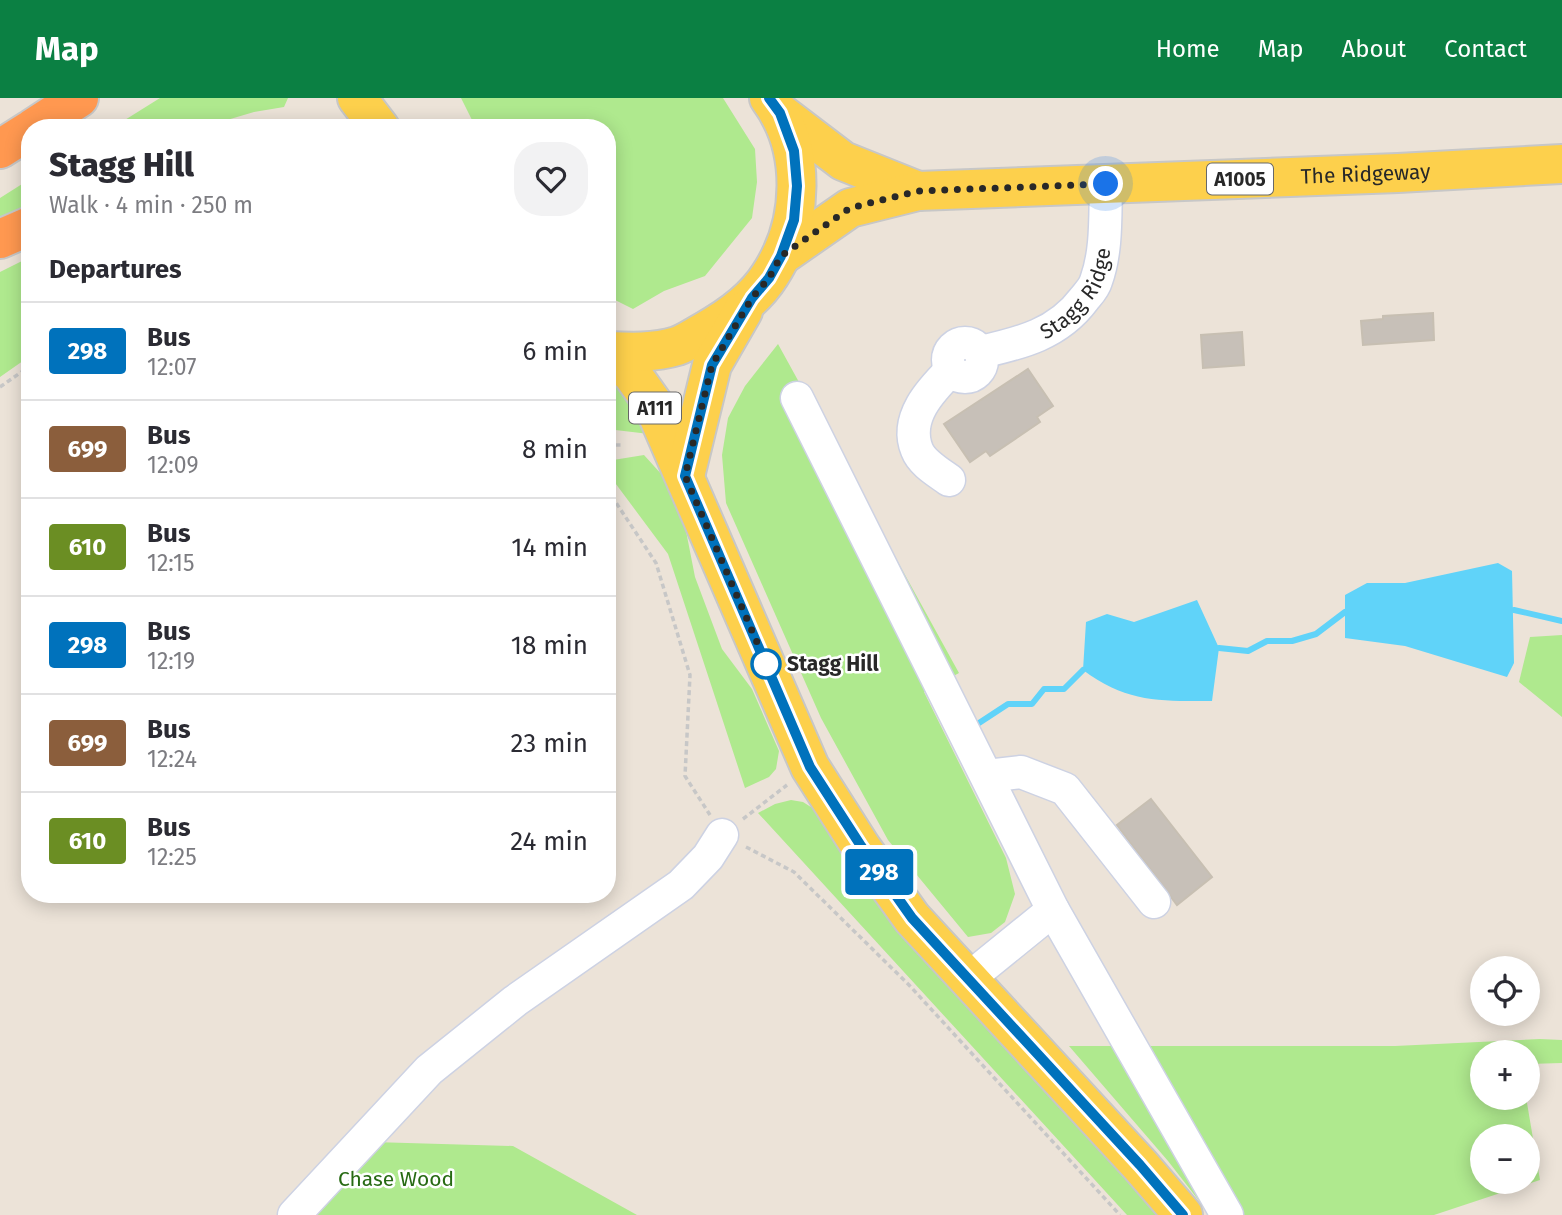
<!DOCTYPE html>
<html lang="en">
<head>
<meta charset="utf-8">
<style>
	:root { --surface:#fff; --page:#f2f2f3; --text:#2b2b33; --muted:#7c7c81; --line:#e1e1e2; --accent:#0b8043 }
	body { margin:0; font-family:"Fira Sans",sans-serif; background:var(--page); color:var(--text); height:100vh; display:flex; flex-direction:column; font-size:26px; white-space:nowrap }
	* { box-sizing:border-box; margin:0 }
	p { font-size:23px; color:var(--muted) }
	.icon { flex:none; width:38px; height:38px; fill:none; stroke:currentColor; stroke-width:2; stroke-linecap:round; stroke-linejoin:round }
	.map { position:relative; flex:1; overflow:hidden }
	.drawer { position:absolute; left:21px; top:21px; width:595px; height:784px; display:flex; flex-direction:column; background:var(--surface); border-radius:28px; box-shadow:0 4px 18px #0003 }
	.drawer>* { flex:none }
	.badge { padding:0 14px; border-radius:5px; font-size:24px; line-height:46px }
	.buttons { position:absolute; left:1470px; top:858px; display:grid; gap:14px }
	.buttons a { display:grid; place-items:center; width:70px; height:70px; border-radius:50%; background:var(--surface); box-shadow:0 4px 18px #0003; font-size:35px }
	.you { position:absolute; width:35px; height:35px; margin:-18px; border:5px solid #fff; border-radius:50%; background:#1a73e8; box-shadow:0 0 0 10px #1a73e833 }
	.map>.badge { position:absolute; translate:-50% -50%; box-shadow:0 0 0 4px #fff }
	h2 { padding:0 28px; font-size:26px; line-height:63px }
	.round { display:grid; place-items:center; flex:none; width:74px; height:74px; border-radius:28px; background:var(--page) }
	.headline { display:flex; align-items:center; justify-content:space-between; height:119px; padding:0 28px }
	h1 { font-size:33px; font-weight:800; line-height:52px }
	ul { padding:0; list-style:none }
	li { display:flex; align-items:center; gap:21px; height:98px; padding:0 28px; border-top:2px solid var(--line) }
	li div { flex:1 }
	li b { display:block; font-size:26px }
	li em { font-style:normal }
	li .badge { min-width:77px; font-weight:700; text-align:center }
	header { display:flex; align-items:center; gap:42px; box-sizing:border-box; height:98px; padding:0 35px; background:var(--accent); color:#fff }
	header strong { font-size:33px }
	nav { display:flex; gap:38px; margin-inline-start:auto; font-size:24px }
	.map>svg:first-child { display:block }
	.green { fill:#afe98e; fill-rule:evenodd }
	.water { fill:#60d3f9 }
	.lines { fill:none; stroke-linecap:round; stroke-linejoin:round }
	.stream { stroke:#60d3f9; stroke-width:6 }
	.building { fill:#c7c0b8; stroke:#c7bfb2; stroke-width:2 }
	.minor-casing { stroke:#cdd2e3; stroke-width:35 }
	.major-casing { stroke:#c7c7c7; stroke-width:42 }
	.highway-casing { stroke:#c7c7c7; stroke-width:42 }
	.path { stroke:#c7c7c7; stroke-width:3.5; stroke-dasharray:5 3.5; stroke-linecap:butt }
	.minor { stroke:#fff; stroke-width:32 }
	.major { stroke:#fdd04c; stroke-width:38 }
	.highway { stroke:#ff9850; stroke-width:38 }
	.line-casing { stroke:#fff; stroke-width:16 }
	.line { stroke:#0072bc; stroke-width:10 }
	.walk { stroke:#282828; stroke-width:7; stroke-dasharray:0 12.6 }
	.stop-dot { fill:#fff; stroke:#0072bc; stroke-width:3.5 }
	.labels { text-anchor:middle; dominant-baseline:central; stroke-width:5; stroke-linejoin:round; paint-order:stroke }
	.shield { fill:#fff; stroke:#686868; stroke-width:2 }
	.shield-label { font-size:19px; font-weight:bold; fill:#282828 }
	.street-label { font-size:21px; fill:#282828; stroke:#fff }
	.stop-label { font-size:21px; font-weight:bold; fill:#282828; stroke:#fff; text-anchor:start }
	.park-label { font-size:21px; fill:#276a13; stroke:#fff }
</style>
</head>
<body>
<header>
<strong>Map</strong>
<nav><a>Home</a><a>Map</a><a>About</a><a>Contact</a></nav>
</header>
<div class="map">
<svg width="1562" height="1117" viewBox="0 0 1562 1117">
	<rect width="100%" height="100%" fill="#ece3d8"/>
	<path class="green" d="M160,0H288L284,9L254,14L200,30H112Z
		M461,0H723L755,51L757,84L752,120L705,178L664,193L633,211L607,198V30H476Z
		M30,81V107L0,120V100Z
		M30,159V258L0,279V174Z
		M778,246L959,575L924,594L1006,760L1015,796L1005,824L991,835L968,839L888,742L821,620L726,405L722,357L728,320L745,288Z
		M607,280L624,294L649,336L607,331Z
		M644,357L663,378L686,433L695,479L722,551L752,591L779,653L776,671L769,679L745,690L668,456L607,374V363Z
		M1562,537V619L1519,584L1530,539Z
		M791,702L803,704L814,711L871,792L1162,1117H1127L758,715L775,706Z
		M1540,941L1562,942V965L1528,966V954H1482V999H1526L1540,1082L1434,1117H1210L1168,1063L1069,948H1395ZM1482,1038H1528V1083H1482Z
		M373,1044L513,1048L637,1117H290Z"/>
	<path class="water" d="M1498,465L1512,473L1514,565L1507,579L1405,548L1345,540V497L1367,485H1405Z
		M1197,502L1219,550L1212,603C1160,603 1127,605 1083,572L1086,524L1107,516L1134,524Z"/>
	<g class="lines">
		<path class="stream" d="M1514,512L1562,523
			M1219,550L1248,553L1267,543H1292L1316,536L1345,514
			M979,625L1008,606H1032L1044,591H1064L1083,572"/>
	</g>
	<path class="building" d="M1433,215L1434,242L1363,247L1361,223L1383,221V218Z
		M1242,234L1244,267L1203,270L1201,237Z
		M1028,271L1053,308L1037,319L1040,324L990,358L986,353L970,364L944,326Z
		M1151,701L1212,779L1177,807L1117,727Z"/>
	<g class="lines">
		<g class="minor-casing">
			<g id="minor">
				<circle cx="965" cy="262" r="17"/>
				<path id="s1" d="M981,254C1021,245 1058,236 1084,201C1088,196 1094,190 1096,183C1107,153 1105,118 1106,86"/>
				<path d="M797,300L1053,812L1227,1117"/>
				<path d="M949,382C938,374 922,365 917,352C904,320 931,292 951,272"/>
				<path d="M987,678L1021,674L1065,691L1154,804"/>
				<path d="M968,881L1053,812"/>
				<path d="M294,1117L429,972L515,903L681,787L708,759L722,737"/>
			</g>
		</g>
		<g class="major-casing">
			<g id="major">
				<path d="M357,0L380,30"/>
				<path d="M780,15L843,63L918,93"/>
				<path id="s2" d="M781,158L850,110L918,93L1398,75L1562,66"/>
				<path d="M607,253L632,276L652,304L810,669L861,749L912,820L1140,1067L1183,1117"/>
				<path d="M607,253C631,254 654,255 677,248C686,245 696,238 705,233C730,219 755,201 770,177C804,125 807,51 769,0"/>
				<path d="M685,378L712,267L743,213"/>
			</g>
		</g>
		<g class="highway-casing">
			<path id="highway" d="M33,30L79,0
				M0,51L30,32
				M0,141L30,128"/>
		</g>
		<path class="path" d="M0,289L30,268
			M607,347H621
			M607,391L656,465L690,577L685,678L710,717
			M743,721L787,687
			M746,749L794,774L909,887L1120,1117"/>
		<use href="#minor" class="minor"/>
		<use href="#major" class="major"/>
		<use href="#highway" class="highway"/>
	</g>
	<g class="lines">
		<g class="line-casing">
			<path id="line" d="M769,0L780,15L794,53L797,88L794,122L781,158L769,180L752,200L712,267L685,378L810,669L861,748L912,820L1140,1067L1183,1117"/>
		</g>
		<use href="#line" class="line"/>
		<path class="walk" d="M766,566L769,572L685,378L712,267L752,200L769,180L781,158L850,110L918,93L1106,86"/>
	</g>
	<circle class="stop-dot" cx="766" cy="566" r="14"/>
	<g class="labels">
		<g class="shield">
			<rect x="1207" y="65.5" width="66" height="31" rx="5"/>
			<rect x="629" y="294.5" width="52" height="31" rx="5"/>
		</g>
		<g class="shield-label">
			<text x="1240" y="81">A1005</text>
			<text x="655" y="310">A111</text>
		</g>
		<g class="street-label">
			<text stroke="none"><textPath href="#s2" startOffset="602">The Ridgeway</textPath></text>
			<text stroke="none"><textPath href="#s1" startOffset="119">Stagg Ridge</textPath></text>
		</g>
		<g class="stop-label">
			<text x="787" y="566">Stagg Hill</text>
		</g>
		<g class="park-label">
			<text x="396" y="1081">Chase Wood</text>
		</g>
	</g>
</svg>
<div class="buttons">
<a><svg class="icon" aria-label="locate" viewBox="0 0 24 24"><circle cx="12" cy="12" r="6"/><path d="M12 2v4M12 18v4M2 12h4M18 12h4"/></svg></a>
<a>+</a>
<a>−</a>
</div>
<div class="you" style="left:1106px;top:86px"></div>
<b class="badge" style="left:879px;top:774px;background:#0072bc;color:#fff">298</b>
<section class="drawer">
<div class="headline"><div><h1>Stagg Hill</h1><p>Walk · 4 min · 250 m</p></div><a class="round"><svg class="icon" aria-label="heart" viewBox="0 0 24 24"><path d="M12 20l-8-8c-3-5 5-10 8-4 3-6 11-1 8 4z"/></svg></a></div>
<h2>Departures</h2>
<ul>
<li><span class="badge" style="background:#0072bc;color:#fff">298</span><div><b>Bus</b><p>12:07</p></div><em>6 min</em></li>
<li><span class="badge" style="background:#8b5e3c;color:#fff">699</span><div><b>Bus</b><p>12:09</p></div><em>8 min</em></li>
<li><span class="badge" style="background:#6b8e23;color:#fff">610</span><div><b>Bus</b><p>12:15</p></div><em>14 min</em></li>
<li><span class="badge" style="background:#0072bc;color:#fff">298</span><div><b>Bus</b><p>12:19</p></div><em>18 min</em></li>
<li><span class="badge" style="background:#8b5e3c;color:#fff">699</span><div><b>Bus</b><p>12:24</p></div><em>23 min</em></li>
<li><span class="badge" style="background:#6b8e23;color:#fff">610</span><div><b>Bus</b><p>12:25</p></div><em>24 min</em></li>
</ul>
</section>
</div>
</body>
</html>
